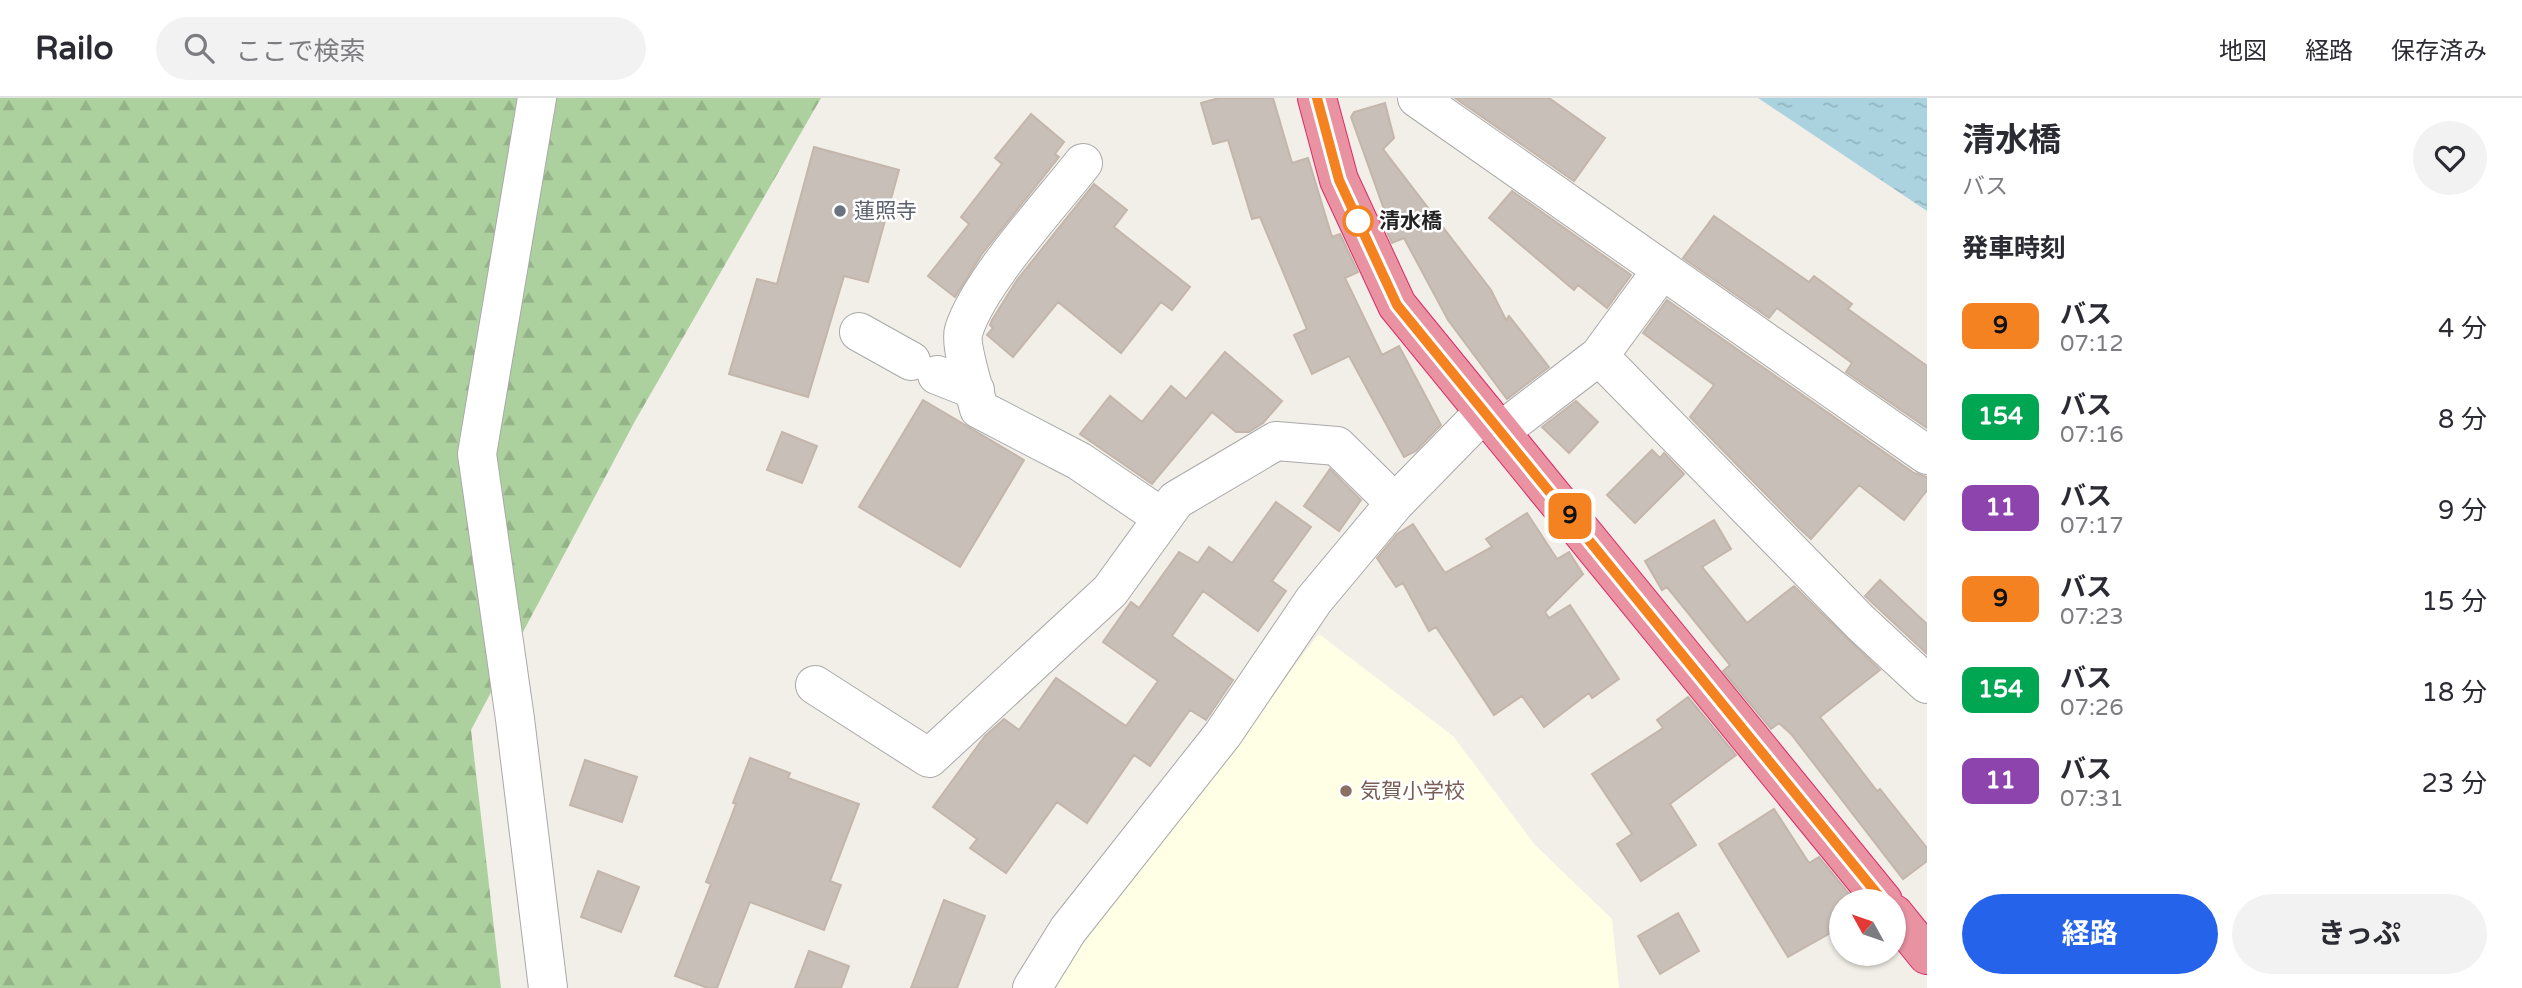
<!DOCTYPE html>
<html lang="ja">
<head>
<meta charset="utf-8">
<style>
	:root { --surface:#fff; --page:#f2f2f3; --text:#2b2b33; --muted:#7c7c81; --line:#e1e1e2; --accent:#2563eb }
	body { margin:0; font-family:"Varela Round","Noto Sans JP",sans-serif; background:var(--page); color:var(--text); height:100vh; display:flex; flex-direction:column; font-size:26px; white-space:nowrap }
	* { box-sizing:border-box; margin:0 }
	p { font-size:23px; color:var(--muted) }
	.icon { flex:none; width:38px; height:38px; fill:none; stroke:currentColor; stroke-width:2; stroke-linecap:round; stroke-linejoin:round }
	.map { position:relative; flex:1; overflow:hidden }
	.side { display:flex; flex-direction:column; background:var(--surface); width:595px }
	.side>* { flex:none }
	.badge { padding:0 14px; border-radius:10px; font-size:24px; line-height:46px }
	.needle { width:46px; rotate:310deg }
	.buttons { position:absolute; left:1829px; top:791px; display:grid; gap:14px }
	.buttons a { display:grid; place-items:center; width:77px; height:77px; border-radius:50%; background:var(--surface); box-shadow:0 2px 5px #0004; font-size:35px }
	.map>.badge { position:absolute; translate:-50% -50%; box-shadow:0 0 0 4px #fff }
	h2 { padding:0 35px; font-size:26px; line-height:63px }
	.round { display:grid; place-items:center; flex:none; width:74px; height:74px; border-radius:37px; background:var(--page) }
	.overview { display:flex; align-items:center; justify-content:space-between; height:119px; padding:0 35px }
	h1 { font-size:33px; font-weight:700; line-height:52px }
	.action { display:flex; gap:14px; margin-top:auto; padding:14px 35px }
	.action a { flex:1; height:80px; border-radius:42px; background:var(--accent); color:#fff; font-size:28px; font-weight:700; line-height:80px; text-align:center }
	.action a+a { background:var(--page); color:var(--text) }
	ul { padding:0; list-style:none }
	li { display:flex; align-items:center; gap:21px; height:91px; padding:0 35px }
	li div { flex:1 }
	li b { display:block; font-size:26px }
	li em { font-style:normal }
	li .badge { min-width:77px; font-weight:700; text-align:center }
	header { display:flex; align-items:center; gap:42px; box-sizing:border-box; height:98px; padding:0 35px; background:var(--surface); border-bottom:2px solid var(--line) }
	header strong { font-size:33px }
	nav { display:flex; gap:38px; margin-inline-start:auto; font-size:24px }
	.search { width:490px; height:63px; background:var(--page); display:flex; align-items:center; gap:18px; box-sizing:border-box; padding:0 24px; border-radius:38px; color:var(--muted); font-size:26px }
	main { display:flex; flex:1; min-height:0 }
	.map>svg:first-child { display:block }
	.education { fill:#ffffe5 }
	.forest { fill:url(#forest-firs) }
	.water { fill:url(#water-ripples) }
	.building { fill:#c7bfb8; stroke:#c4b6ab; stroke-width:2 }
	.lines { fill:none; stroke-linecap:round; stroke-linejoin:round }
	.minor-casing { stroke:#a9a9a9; stroke-width:40 }
	.highway-casing { stroke:#dc2a67; stroke-width:40 }
	.minor { stroke:#fff; stroke-width:38 }
	.highway { stroke:#e892a2; stroke-width:38 }
	.line-casing { stroke:#fff; stroke-width:16 }
	.line { stroke:#f58220; stroke-width:10 }
	.worship-dot { fill:#6b7280; stroke:#fff; stroke-width:2.5 }
	.stop-dot { fill:#fff; stroke:#f58220; stroke-width:3.5 }
	.education-dot { fill:#8d6e63; stroke:#fff; stroke-width:2.5 }
	.labels { text-anchor:middle; dominant-baseline:central; stroke-width:5; stroke-linejoin:round; paint-order:stroke }
	.worship-label { font-size:21px; fill:#5b616d; stroke:#fff; text-anchor:start }
	.stop-label { font-size:21px; font-weight:bold; fill:#222; stroke:#fff; text-anchor:start }
	.education-label { font-size:21px; fill:#785e54; stroke:#fff; text-anchor:start }
</style>
</head>
<body>
<header>
<strong>Railo</strong>
<div class="search"><svg class="icon" aria-label="search" viewBox="0 0 24 24"><circle cx="10" cy="10" r="6"/><path d="M15 15l6 6"/></svg>ここで検索</div>
<nav><a>地図</a><a>経路</a><a>保存済み</a></nav>
</header>
<main>
<div class="map">
<svg width="1927" height="890" viewBox="0 0 1927 890">
	<defs>
		<pattern id="forest-firs" width="22" height="20" patternUnits="userSpaceOnUse" patternTransform="scale(1.75)"><rect width="22" height="20" fill="#add19e"/><path d="M5 1l3.5 6h-7zM16 11l3.5 6h-7z" fill="#95b388"/></pattern>
		<pattern id="water-ripples" width="26" height="14" patternUnits="userSpaceOnUse" patternTransform="scale(1.75)"><rect width="26" height="14" fill="#aad3df"/><path d="M2 4q2-2 4 0t4 0M15 11q2-2 4 0t4 0" fill="none" stroke="#92b5bf"/></pattern>
	</defs>
	<rect width="100%" height="100%" fill="#f2efe9"/>
	<path class="education" d="M1319,536L1453,638L1535,747L1612,821L1619,890H1053L1100,819Z"/>
	<path class="forest" d="M0,0H821L635,323L471,632L501,890H0Z"/>
	<path class="water" d="M1758,0H1927V113L1761,2Z"/>
	<path class="building" d="M1219,0H1273L1292,65L1308,60L1332,139L1340,136L1358,174L1345,180L1382,257L1399,248L1441,327L1416,353L1404,359L1349,258L1312,276L1294,237L1307,231L1260,119L1252,121L1228,42L1213,46L1201,5Z
		M1455,0H1549L1605,40L1574,83Z
		M1385,5L1394,40L1383,51L1491,192L1506,222L1509,218L1549,269L1507,301L1448,222L1404,140L1392,145L1380,119L1386,117L1351,19L1354,14Z
		M1031,16L1064,44L1055,56L1059,59L982,156L955,199L928,178L969,126L961,119L1002,66L995,60Z
		M814,49L899,72L868,184L844,178L808,299L729,276L757,181L777,186Z
		M1094,86L1127,112L1114,129L1190,189L1172,212L1161,204L1121,255L1058,204L1013,259L987,237L993,230L990,227L992,222L1017,182Z
		M1512,93L1631,177L1607,210L1578,187L1574,192L1489,120Z
		M1714,118L1809,184L1814,178L1852,206L1848,211L1927,268V330L1846,274L1852,265L1777,210L1769,220L1683,160Z
		M1667,202L1914,375L1927,379V392L1904,422L1859,387L1811,441L1799,430L1690,319L1714,287L1643,235Z
		M1225,254L1282,303L1263,325L1249,334H1236L1212,314L1152,386L1080,336L1110,298L1142,324L1171,288L1186,301Z
		M923,302L1024,362L960,469L859,409Z
		M1576,303L1598,324L1569,355L1542,329Z
		M782,334L817,348L802,385L767,372Z
		M1652,352L1660,360L1664,355L1684,376L1635,425L1607,397Z
		M1330,371L1361,402L1339,433L1304,408Z
		M1276,404L1311,429L1272,483L1286,493L1258,533L1203,493L1172,538L1233,582L1206,622L1190,612L1150,668L1134,657L1087,725L1057,704L1006,775L970,750L977,741L933,709L985,638L1004,621L1019,632L1056,580L1126,628L1158,583L1103,544L1131,504L1139,510L1179,454L1198,465L1209,449L1232,465Z
		M1527,415L1557,461L1569,454L1583,476L1545,514L1549,520L1570,507L1619,581L1592,600L1589,595L1544,629L1522,598L1494,617L1436,529L1429,533L1403,485L1396,489L1377,460L1397,436L1413,426L1445,475L1492,449L1486,441Z
		M1714,422L1731,451L1702,469L1747,525L1794,488L1880,572L1820,619L1877,693L1880,691L1927,750V763L1903,781L1791,636L1779,625L1771,631L1723,573L1730,567L1667,489L1662,492L1645,463Z
		M1880,482L1927,526V556L1865,498Z
		M1688,599L1736,657L1670,706L1696,747L1641,783L1617,746L1632,736L1592,676L1663,630L1657,622Z
		M750,660L790,675L788,680L859,706L830,783L841,787L824,832L750,804L717,890H708L675,878L711,786L706,784L736,706L733,705Z
		M585,662L637,679L622,724L570,707Z
		M1774,711L1809,765L1819,759L1855,803H1841V829L1788,859L1719,746Z
		M598,773L639,789L621,834L581,819Z
		M944,802L985,818L957,890H911Z
		M1678,815L1699,853L1660,876L1638,838Z
		M809,853L849,868L841,890H795Z"/>
	<g class="lines">
		<g class="minor-casing">
			<path id="minor" d="M537,0L477,356L515,621L548,890
				M1417,0L1927,357
				M1083,65C1050,107 979,184 964,232C959,246 975,294 979,311L1079,363L1163,420
				M859,234L911,263
				M1599,258L1861,525L1927,586
				M937,277L975,292
				M1501,333L1599,258L1662,172
				M815,587L929,660L1110,493L1176,402L1276,343L1337,348L1395,405
				M1032,890L1068,832L1223,636L1314,502L1395,405L1484,314"/>
		</g>
		<g class="highway-casing">
			<path id="highway" d="M1317,0L1339,82L1397,207L1883,803
				M1894,816L1927,857"/>
		</g>
		<use href="#minor" class="minor"/>
		<use href="#highway" class="highway"/>
	</g>
	<g class="lines">
		<g class="line-casing">
			<path id="line" d="M1317,0L1339,82L1397,207L1883,803"/>
		</g>
		<use href="#line" class="line"/>
	</g>
	<circle class="worship-dot" cx="840" cy="113" r="7"/>
	<circle class="stop-dot" cx="1358" cy="123" r="14"/>
	<circle class="education-dot" cx="1346" cy="693" r="7"/>
	<g class="labels">
		<g class="worship-label">
			<text x="854" y="113">蓮照寺</text>
		</g>
		<g class="stop-label">
			<text x="1379" y="123">清水橋</text>
		</g>
		<g class="education-label">
			<text x="1360" y="693">気賀小学校</text>
		</g>
	</g>
</svg>
<div class="buttons">
<a><svg class="needle" viewBox="-14 -14 28 28"><path d="M0-13l5 13h-10z" fill="#e53935"/><path d="M0 13l5-13h-10z" fill="#7c7c81"/></svg></a>
</div>
<b class="badge" style="left:1570px;top:418px;background:#f58220;color:#111">9</b>
</div>
<section class="side">
<div class="overview"><div><h1>清水橋</h1><p>バス</p></div><a class="round"><svg class="icon" aria-label="heart" viewBox="0 0 24 24"><path d="M12 20l-8-8c-3-5 5-10 8-4 3-6 11-1 8 4z"/></svg></a></div>
<h2>発車時刻</h2>
<ul>
<li><span class="badge" style="background:#f58220;color:#111">9</span><div><b>バス</b><p>07:12</p></div><em>4 分</em></li>
<li><span class="badge" style="background:#00a651;color:#fff">154</span><div><b>バス</b><p>07:16</p></div><em>8 分</em></li>
<li><span class="badge" style="background:#8e44ad;color:#fff">11</span><div><b>バス</b><p>07:17</p></div><em>9 分</em></li>
<li><span class="badge" style="background:#f58220;color:#111">9</span><div><b>バス</b><p>07:23</p></div><em>15 分</em></li>
<li><span class="badge" style="background:#00a651;color:#fff">154</span><div><b>バス</b><p>07:26</p></div><em>18 分</em></li>
<li><span class="badge" style="background:#8e44ad;color:#fff">11</span><div><b>バス</b><p>07:31</p></div><em>23 分</em></li>
</ul>
<div class="action"><a>経路</a><a>きっぷ</a></div>
</section>
</main>
</body>
</html>
